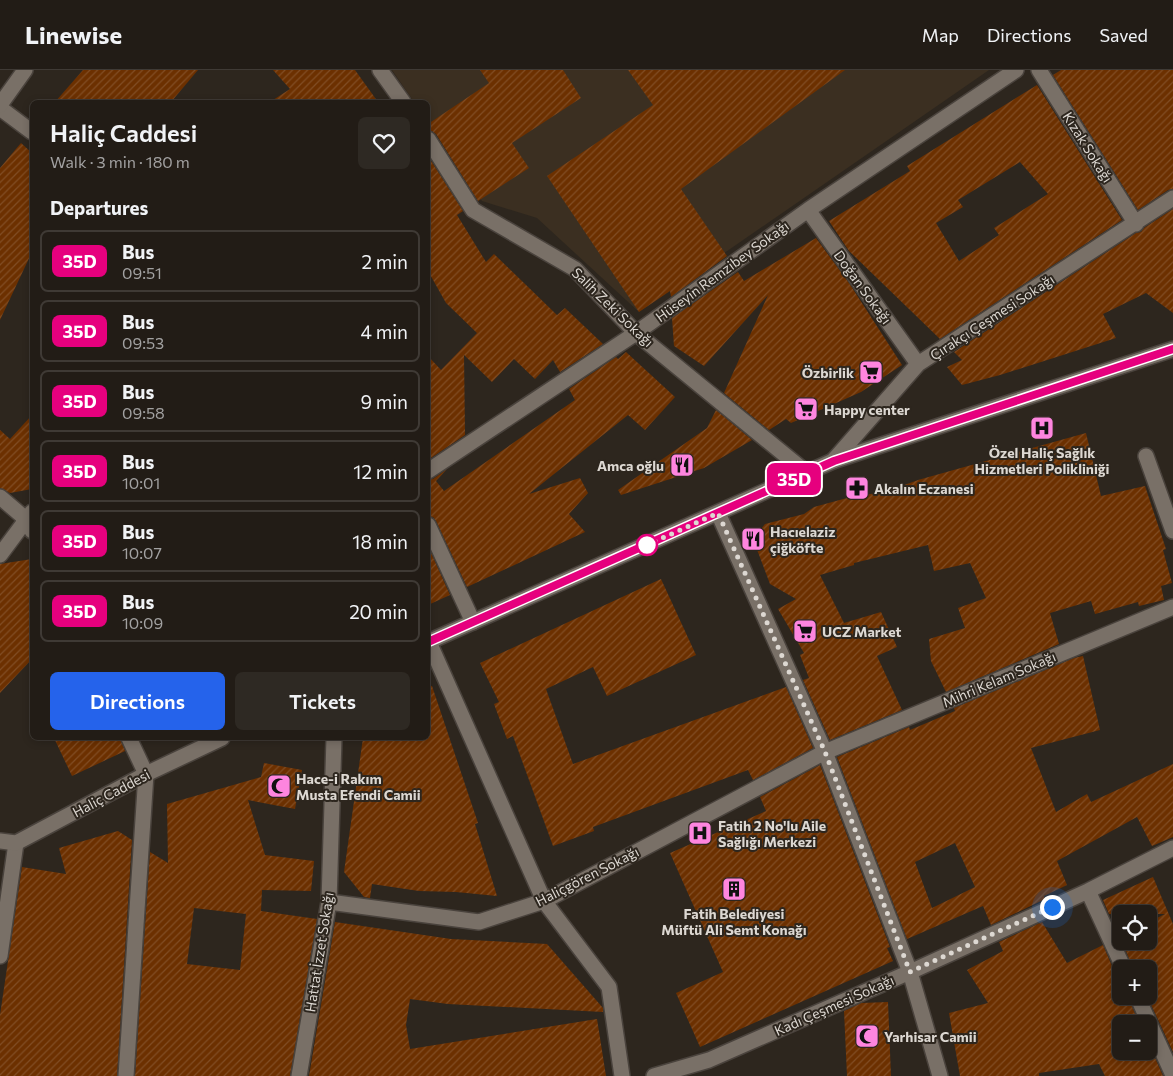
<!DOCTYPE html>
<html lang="en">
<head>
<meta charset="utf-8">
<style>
	:root { --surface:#221c16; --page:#2e2923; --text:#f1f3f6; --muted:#a2a1a1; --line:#3f3a35; --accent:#2563eb }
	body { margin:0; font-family:Commissioner,sans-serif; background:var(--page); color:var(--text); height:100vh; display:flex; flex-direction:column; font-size:19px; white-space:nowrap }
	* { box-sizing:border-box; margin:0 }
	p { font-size:16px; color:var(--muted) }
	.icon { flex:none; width:28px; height:28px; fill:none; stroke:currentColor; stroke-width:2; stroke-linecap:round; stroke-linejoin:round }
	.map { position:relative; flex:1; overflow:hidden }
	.panel { position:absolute; left:30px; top:30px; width:400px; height:640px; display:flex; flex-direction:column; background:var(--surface); border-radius:8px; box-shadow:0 2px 8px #0003,0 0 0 1px var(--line) }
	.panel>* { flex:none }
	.badge { padding:0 10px; border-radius:8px; font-size:18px; line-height:32px }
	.tools { position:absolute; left:1112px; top:835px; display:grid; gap:10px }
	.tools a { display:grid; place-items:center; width:45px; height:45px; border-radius:8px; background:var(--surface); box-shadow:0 2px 8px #0003,0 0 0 1px var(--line); font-size:25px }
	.you { position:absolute; width:25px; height:25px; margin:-12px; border:4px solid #fff; border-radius:50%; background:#1a73e8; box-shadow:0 0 0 8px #1a73e833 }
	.map>.badge { position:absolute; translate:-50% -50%; box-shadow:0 0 0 2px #fff }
	h2 { padding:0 20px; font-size:19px; line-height:45px }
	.round { display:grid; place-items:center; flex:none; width:52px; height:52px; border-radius:8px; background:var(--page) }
	.overview { display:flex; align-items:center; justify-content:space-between; height:85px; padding:0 20px }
	h1 { font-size:24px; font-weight:600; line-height:38px }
	.action { display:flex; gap:10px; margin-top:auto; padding:10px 20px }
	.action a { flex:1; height:58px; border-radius:8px; background:var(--accent); color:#fff; font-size:20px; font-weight:600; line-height:58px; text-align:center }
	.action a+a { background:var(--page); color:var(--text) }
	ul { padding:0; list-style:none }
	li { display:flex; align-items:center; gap:15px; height:62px; margin:0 10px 8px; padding:0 10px; border:2px solid var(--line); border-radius:8px }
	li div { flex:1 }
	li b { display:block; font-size:19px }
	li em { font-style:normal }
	li .badge { min-width:55px; font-weight:700; text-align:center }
	header { display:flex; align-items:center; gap:30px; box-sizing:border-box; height:70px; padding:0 25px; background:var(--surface); border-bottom:1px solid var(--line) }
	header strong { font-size:24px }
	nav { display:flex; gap:28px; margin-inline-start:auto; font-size:18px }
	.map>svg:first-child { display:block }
	.built { fill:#3b2f21 }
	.building { fill:url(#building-hatch); fill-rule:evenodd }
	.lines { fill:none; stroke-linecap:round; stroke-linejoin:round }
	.street-casing { stroke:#4a433d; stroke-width:18 }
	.secondary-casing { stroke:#4a433d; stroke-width:18 }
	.street { stroke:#797067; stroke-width:15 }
	.secondary { stroke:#797067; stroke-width:15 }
	.line-casing { stroke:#fff; stroke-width:11 }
	.line { stroke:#e6007e; stroke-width:8 }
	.walk { stroke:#ddd8d2; stroke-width:5; stroke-dasharray:0 9 }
	.stop-dot { fill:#fff; stroke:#e6007e; stroke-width:2.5 }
	.labels { text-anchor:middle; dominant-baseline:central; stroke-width:4; stroke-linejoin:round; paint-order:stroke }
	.street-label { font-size:14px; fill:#ddd8d2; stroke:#2d261e }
	.poi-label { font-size:14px; font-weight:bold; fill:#ddd8d2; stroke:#2d261e; text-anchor:start }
</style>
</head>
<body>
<header>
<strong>Linewise</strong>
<nav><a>Map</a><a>Directions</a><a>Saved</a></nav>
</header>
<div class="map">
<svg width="1173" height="1006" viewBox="0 0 1173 1006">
	<defs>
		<pattern id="building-hatch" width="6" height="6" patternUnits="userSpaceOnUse" patternTransform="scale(1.25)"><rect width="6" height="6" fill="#6c3000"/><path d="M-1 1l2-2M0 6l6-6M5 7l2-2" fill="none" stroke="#814d24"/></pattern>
	</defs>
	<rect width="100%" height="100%" fill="#2d261e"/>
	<path class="built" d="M392,0H989L639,242L537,148L482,131L428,51V32H414Z"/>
	<path class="building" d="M83,0H198L171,32H55Z
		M273,0H355L378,32H270L290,19Z
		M480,0H563L581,28L512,73L529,98L478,131L436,64L432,61L428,60V54L489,13Z
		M628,0H845L681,119L727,186L671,227L670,221L639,242L547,106L653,35Z
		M1061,0H1173V119L1168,120L1138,140L1053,5Z
		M1037,15L1122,150L940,269L849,181L829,151L910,101L907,96ZM1020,92L1048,124L994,158L999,165L959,191L936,153L963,137L958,130Z
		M21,73L32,83V182L0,250V98Z
		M428,86L463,141L457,145L486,192L494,184L557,245L565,238L603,274L560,302L553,290L535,309L514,289L492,312L464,285L465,365L428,390V286L441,300L477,263L446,233L428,201Z
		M1173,139V243L1146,223L1103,244L1116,268L1000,305L962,315L947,297L962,290L954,282L1136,163L1141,162L1144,158Z
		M816,168L849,213L902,295L861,322L791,353L786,349L769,360L724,323L768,225L704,296L674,276L672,248L738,202L744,211Z
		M626,282L675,327L645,360L628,345L529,424L580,408L588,423L569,444L585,462L467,517L436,451L433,447L428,446V410L433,409L447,399L436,411L444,421L575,330L569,319L616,287L618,289Z
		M716,340L752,370L704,398L621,425L618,420L707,358Z
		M32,345V419L10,423L0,418V360L10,369Z
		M1086,363L1101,426L1145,416L1166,479L1163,480L1172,513L1161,516L1164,530L1139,536L1138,532L1095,544L1091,531L1050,543L1059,574L946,622L931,591L929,569L965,558L958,538L986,528L970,493L934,501L928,475L854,493V495L820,505L844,553L881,542L897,577L877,586L902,640L830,670L803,610L809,608L800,585L804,583L778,539L796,529L770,514L753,469L765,454L804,444L814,437L847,428L888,421L918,410Z
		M428,476L450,525L428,535Z
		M32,489V589L0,623V494Z
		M661,509L696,585L607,626L593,597L546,619L573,694L786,617L813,678L753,710L748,700L593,757L594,761L553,776L513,666L507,669L494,634L499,632L480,593Z
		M1083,586L1100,660L1031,678L1056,742L1087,724L1091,732L1173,694V767L1152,776L1137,747L1057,791L1067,815L1044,826L1045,829L991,855L983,836L907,869L837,687L909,657L910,660L955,641L954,638L1074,588ZM955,773L975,817L932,838L915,792Z
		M428,616H432L478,753L475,754L497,826L456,822L419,821L372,814L370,828L364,827L344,802L363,668H428Z
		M54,668H120L125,681L72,706Z
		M264,693L302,700L295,739L248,730L265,785L314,791L311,821L262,820L261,841L317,849L290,1006H135L150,782L168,793L167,734L261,707ZM194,838L246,844L240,900L187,894Z
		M820,695L890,877L887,878L893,891L700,977L676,923L723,902L670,783L766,741L760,727Z
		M118,761L132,770L117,1006H0V945L22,797L66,804L59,778Z
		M1153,807L1173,854V982L1147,926H1149V899H1133L1122,871H1149V852L1165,844H1109L1103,830Z
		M335,852L451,869L547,874L603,938V942L448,934L410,929L406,955L410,979L597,949L606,1006H309Z
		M1042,852L1067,893L1103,875L1115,903L1121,908V926H1128L1139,954H1121V981H1149V974L1163,1006H1105L1099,994L1039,1003V1006H960L949,943L988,933L967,900L1003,881L999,872Z
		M888,932L891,1006H847L844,941L861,933Z"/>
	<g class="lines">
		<g class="street-casing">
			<path id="street" d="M380,0L403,32
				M1039,0L1136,154
				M0,38L32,62
				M428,69L473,140L575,199L636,263L807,403
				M808,140L918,294
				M1146,386L1173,461
				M833,391L918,294L1173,128
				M428,401L636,263L808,140L1016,0
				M0,427L27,450L32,461
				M718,443L825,682L910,902L940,1006
				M428,455L473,552
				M0,485L32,442
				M429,572L544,831L609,917L622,1006
				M1088,821L1124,899
				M329,832L479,852L544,831L825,682L1173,537
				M0,886L16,773
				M1137,926L1173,1005
				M126,1006L146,704L129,668
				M299,1006L329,832L334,668
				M654,1006L709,990L910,902L1088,821L1173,778"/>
		</g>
		<g class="secondary-casing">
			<path id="secondary" d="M0,35L25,0
				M428,572L833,391L1173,279
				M0,771L16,773L146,704L222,668"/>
		</g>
		<use href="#street" class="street"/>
		<use href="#secondary" class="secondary"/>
	</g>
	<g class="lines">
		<g class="line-casing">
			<path id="line" d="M428,572L834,391L1173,279"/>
		</g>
		<use href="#line" class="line"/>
		<path class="walk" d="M647,475L718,443L825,682L910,902L1052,837"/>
	</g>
	<defs>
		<g id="supermarket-square" transform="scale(1.25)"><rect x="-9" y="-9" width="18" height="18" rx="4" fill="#fe85df" stroke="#2d261e"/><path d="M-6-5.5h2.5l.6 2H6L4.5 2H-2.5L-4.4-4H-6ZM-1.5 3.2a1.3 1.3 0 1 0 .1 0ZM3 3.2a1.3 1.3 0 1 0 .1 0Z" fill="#111"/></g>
		<g id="hospital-square" transform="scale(1.25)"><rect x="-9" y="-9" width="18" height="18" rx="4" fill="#fe85df" stroke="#2d261e"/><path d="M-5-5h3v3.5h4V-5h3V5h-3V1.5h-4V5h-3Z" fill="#111"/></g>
		<g id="restaurant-square" transform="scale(1.25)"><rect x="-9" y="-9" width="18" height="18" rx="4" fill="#fe85df" stroke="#2d261e"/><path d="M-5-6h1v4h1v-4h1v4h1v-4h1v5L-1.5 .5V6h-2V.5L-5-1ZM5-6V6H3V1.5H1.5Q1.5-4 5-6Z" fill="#111"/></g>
		<g id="pharmacy-square" transform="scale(1.25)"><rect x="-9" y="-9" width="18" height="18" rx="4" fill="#fe85df" stroke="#2d261e"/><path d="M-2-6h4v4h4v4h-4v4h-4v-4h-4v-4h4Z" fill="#111"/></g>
		<g id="mosque-square" transform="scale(1.25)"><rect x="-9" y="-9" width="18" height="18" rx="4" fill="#fe85df" stroke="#2d261e"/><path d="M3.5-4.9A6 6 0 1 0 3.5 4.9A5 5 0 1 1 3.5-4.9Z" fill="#111"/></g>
		<g id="building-square" transform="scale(1.25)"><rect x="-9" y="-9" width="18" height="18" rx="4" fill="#fe85df" stroke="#2d261e"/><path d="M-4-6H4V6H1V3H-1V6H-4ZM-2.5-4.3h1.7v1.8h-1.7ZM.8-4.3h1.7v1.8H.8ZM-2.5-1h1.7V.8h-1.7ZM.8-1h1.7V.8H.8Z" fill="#111"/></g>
	</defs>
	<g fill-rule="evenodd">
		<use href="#supermarket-square" x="871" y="302"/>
		<use href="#supermarket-square" x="806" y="339"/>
		<use href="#hospital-square" x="1042" y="358"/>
		<use href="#restaurant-square" x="682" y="395"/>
		<use href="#pharmacy-square" x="857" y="418"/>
		<use href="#restaurant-square" x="753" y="469"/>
		<use href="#supermarket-square" x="805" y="561"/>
		<use href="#mosque-square" x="279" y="716"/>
		<use href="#hospital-square" x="700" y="763"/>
		<use href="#building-square" x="734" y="819"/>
		<use href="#mosque-square" x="867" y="966"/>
	</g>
	<circle class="stop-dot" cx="647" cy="475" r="10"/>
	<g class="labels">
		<g class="street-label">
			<text transform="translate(1088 77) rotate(58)">Kızak Sokağı</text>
			<text transform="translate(722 201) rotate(-36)">Hüseyin Remzibey Sokağı</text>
			<text transform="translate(863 217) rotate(54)">Doğan Sokağı</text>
			<text transform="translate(613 237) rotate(44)">Salih Zeki Sokağı</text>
			<text transform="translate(992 247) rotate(-33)">Çırakçı Çeşmesi Sokağı</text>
			<text transform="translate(999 609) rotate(-23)">Mihri Kelam Sokağı</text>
			<text transform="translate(111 723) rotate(-28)">Haliç Caddesi</text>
			<text transform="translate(587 806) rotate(-27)">Haliçgören Sokağı</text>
			<text transform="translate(319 882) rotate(-81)">Hattat İzzet Sokağı</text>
			<text transform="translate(834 935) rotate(-24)">Kadı Çeşmesi Sokağı</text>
		</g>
		<g class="poi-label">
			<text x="854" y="302" text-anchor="end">Özbirlik</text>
			<text x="824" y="339">Happy center</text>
			<text x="1042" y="382" text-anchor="middle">Özel Haliç Sağlık<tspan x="1042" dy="16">Hizmetleri Polikliniği</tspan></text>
			<text x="664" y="395" text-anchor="end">Amca oğlu</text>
			<text x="874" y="418">Akalın Eczanesi</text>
			<text x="770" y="461">Hacıelaziz<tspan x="770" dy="16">çiğköfte</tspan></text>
			<text x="822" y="561">UCZ Market</text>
			<text x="296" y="708">Hace-i Rakım<tspan x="296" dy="16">Musta Efendi Camii</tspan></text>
			<text x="718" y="755">Fatih 2 No'lu Aile<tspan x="718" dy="16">Sağlığı Merkezi</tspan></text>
			<text x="734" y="843" text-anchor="middle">Fatih Belediyesi<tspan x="734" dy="16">Müftü Ali Semt Konağı</tspan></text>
			<text x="884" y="966">Yarhisar Camii</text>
		</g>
	</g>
</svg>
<div class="tools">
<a><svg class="icon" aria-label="locate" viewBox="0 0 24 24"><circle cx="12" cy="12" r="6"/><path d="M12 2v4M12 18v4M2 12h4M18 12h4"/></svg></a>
<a>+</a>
<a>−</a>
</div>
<div class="you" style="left:1052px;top:837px"></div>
<b class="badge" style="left:794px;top:409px;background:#e6007e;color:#fff">35D</b>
<section class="panel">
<div class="overview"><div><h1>Haliç Caddesi</h1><p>Walk · 3 min · 180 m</p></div><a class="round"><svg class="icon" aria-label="heart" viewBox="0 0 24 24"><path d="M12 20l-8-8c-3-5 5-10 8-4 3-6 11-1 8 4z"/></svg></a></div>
<h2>Departures</h2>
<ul>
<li><span class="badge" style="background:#e6007e;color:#fff">35D</span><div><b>Bus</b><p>09:51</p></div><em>2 min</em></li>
<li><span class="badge" style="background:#e6007e;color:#fff">35D</span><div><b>Bus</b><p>09:53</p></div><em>4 min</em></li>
<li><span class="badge" style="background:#e6007e;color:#fff">35D</span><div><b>Bus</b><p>09:58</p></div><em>9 min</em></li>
<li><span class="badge" style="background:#e6007e;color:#fff">35D</span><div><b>Bus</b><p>10:01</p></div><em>12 min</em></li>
<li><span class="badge" style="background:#e6007e;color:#fff">35D</span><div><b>Bus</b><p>10:07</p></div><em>18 min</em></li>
<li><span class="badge" style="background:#e6007e;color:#fff">35D</span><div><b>Bus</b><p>10:09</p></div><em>20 min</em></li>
</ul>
<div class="action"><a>Directions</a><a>Tickets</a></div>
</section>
</div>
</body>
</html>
